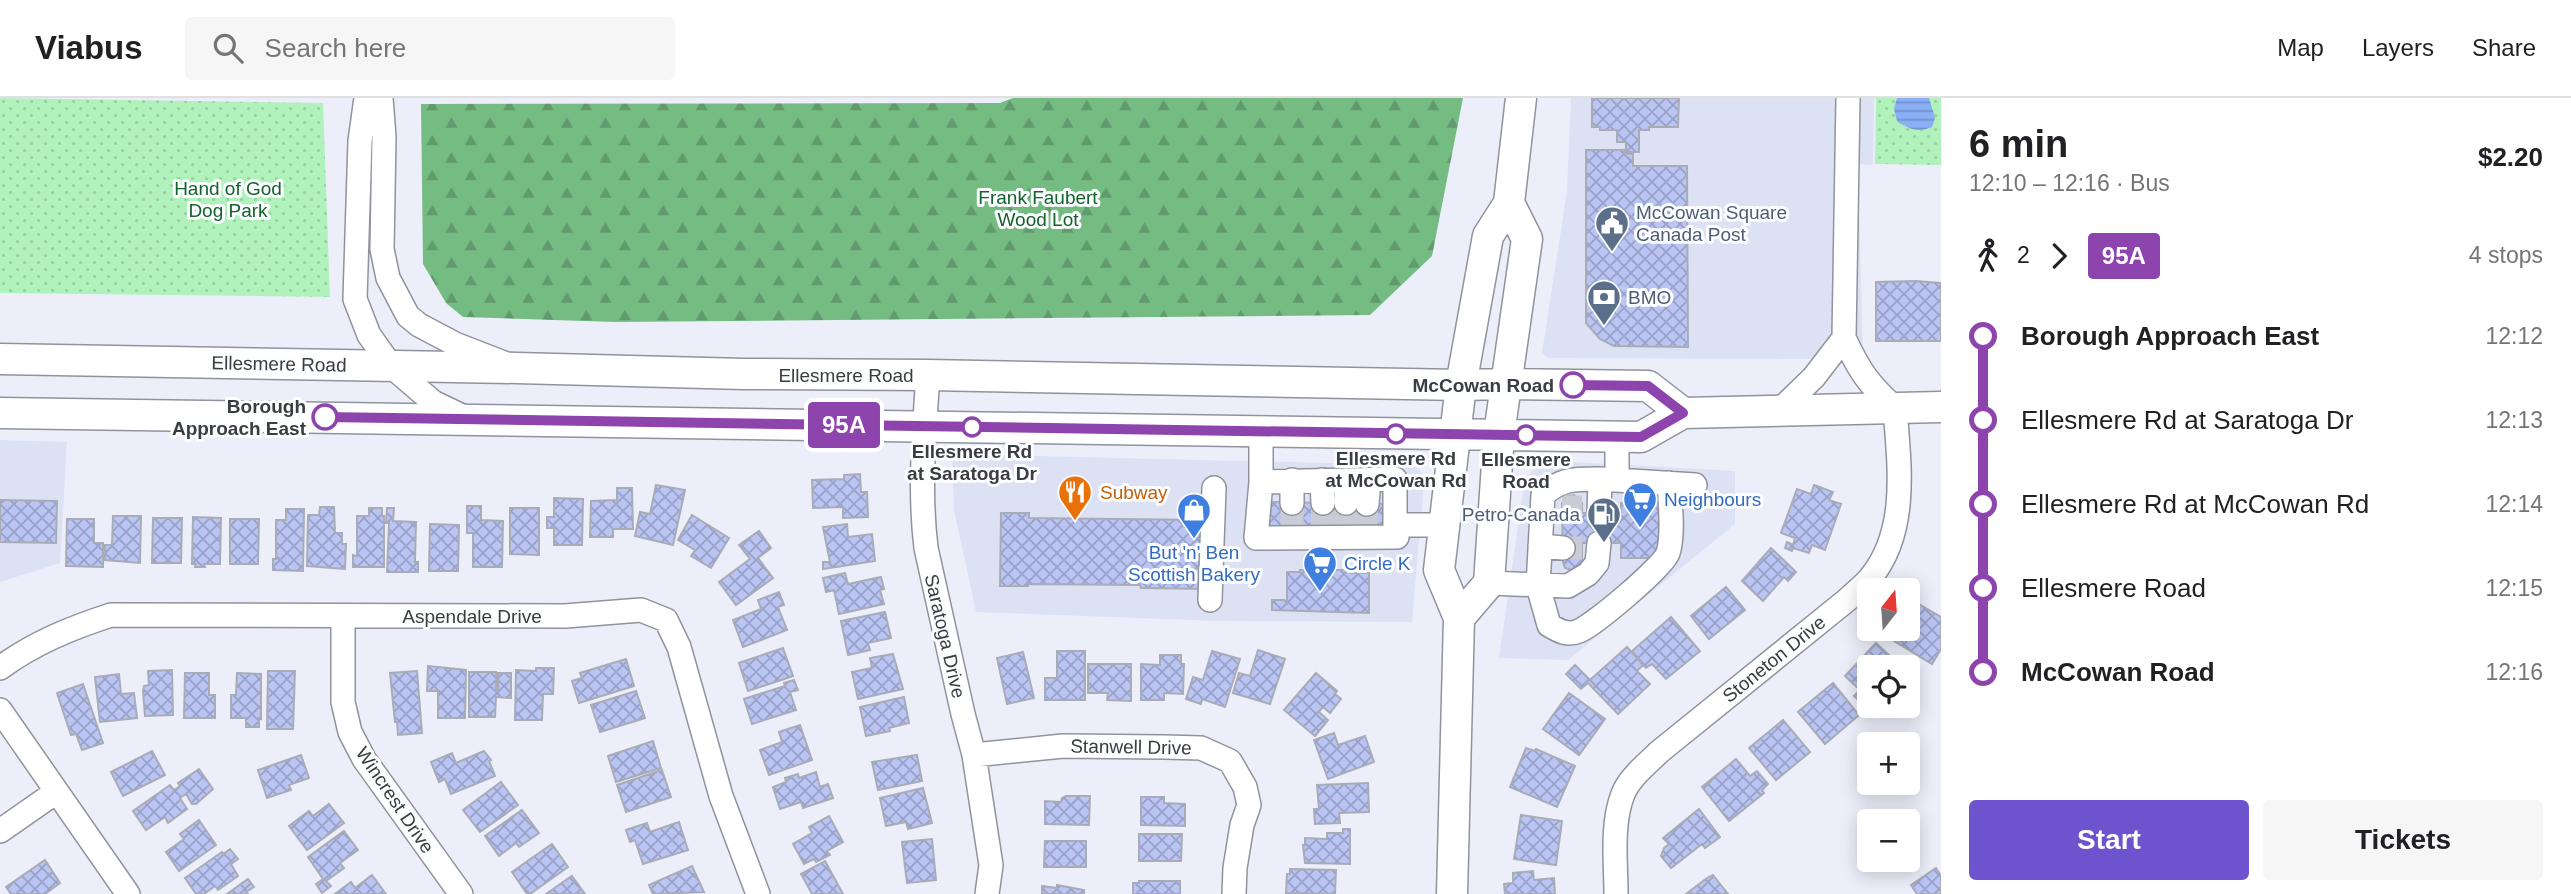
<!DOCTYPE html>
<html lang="en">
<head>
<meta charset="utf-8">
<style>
	:root { --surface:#fff; --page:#f6f6f6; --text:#202124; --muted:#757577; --line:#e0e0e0; --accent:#6d54ce }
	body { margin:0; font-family:Arial,sans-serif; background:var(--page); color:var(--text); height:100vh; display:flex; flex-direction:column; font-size:26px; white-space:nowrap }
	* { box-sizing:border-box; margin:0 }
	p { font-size:23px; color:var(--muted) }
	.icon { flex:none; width:38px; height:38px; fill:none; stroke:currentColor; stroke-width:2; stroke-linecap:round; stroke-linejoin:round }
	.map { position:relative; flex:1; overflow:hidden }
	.panel { display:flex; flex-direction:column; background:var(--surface); width:630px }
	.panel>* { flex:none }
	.badge { padding:0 14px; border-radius:5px; font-size:24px; line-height:46px }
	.needle { width:46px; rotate:17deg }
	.tools { position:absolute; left:1857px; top:480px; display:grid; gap:14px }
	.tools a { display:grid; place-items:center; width:63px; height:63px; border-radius:7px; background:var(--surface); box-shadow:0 4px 18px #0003; font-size:35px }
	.map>.badge { position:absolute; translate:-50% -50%; box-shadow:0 0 0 4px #fff }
	.legs { display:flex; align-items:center; gap:10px; height:77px; padding:0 28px; font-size:23px }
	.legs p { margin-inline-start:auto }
	.head { display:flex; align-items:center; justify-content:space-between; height:119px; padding:0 28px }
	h1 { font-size:38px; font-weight:700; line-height:52px }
	.primary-button { display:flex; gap:14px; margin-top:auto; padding:14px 28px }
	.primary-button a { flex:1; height:80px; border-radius:7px; background:var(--accent); color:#fff; font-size:28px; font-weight:700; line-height:80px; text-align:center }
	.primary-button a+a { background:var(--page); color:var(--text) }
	ul { padding:0 28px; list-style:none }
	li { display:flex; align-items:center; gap:24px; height:84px; font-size:26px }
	li i { display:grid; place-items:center; width:10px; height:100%; margin:0 9px; background:currentColor }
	li i::after { content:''; width:18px; height:18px; margin:-9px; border:5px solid; border-radius:50%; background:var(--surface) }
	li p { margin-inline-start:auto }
	li:first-child i { background:linear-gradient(#0000 50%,currentColor 0) }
	li:last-child i { background:linear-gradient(currentColor 50%,#0000 0) }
	header { display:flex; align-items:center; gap:42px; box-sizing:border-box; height:98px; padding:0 35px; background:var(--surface); border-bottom:2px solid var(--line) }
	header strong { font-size:33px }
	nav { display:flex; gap:38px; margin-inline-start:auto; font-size:24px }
	.search { width:490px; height:63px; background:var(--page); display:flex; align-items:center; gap:18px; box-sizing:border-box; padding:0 24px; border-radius:7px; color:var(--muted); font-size:26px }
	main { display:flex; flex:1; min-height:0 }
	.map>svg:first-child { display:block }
	.built { fill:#dce1f3 }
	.forest { fill:url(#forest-firs) }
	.park { fill:url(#park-dots) }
	.water { fill:url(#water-rules) }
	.building { fill:url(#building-cross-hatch); stroke:#a9acb7; stroke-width:2 }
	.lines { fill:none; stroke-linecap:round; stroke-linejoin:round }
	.minor-tunnel { stroke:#c9cbd5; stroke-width:23; stroke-dasharray:23 11; stroke-linecap:butt }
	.minor-casing { stroke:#90939d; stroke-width:26 }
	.major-casing { stroke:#90939d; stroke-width:33 }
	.minor { stroke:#fff; stroke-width:23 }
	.major { stroke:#fff; stroke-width:30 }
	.line-1-casing { stroke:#fff; stroke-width:16 }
	.line-1 { stroke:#8e44ad; stroke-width:10 }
	.stop-1-dot { fill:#fff; stroke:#8e44ad; stroke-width:3.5 }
	.labels { text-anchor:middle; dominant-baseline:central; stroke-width:6; stroke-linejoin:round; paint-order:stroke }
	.park-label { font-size:19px; fill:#15632c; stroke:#fcfdff }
	.service-label { font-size:19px; fill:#4e5e75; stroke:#fcfdff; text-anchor:start }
	.street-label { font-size:19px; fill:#3c3d41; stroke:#fcfdff }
	.stop-label { font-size:19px; font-weight:bold; fill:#3c3d41; stroke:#fcfdff }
	.food-label { font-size:19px; fill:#c56008; stroke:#fcfdff; text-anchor:start }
	.shop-label { font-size:19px; fill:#366cbe; stroke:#fcfdff; text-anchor:start }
</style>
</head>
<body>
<header>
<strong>Viabus</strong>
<div class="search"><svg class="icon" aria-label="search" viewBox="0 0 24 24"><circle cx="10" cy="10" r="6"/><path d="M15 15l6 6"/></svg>Search here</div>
<nav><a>Map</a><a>Layers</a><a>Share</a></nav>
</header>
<main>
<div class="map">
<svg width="1941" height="796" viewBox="0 0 1941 796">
	<defs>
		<pattern id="forest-firs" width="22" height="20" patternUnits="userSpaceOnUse" patternTransform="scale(1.75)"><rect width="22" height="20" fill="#75bc82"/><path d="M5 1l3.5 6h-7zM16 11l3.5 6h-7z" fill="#619a6c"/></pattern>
		<pattern id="park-dots" width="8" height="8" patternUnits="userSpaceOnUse" patternTransform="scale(1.75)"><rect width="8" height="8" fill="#b1f1bb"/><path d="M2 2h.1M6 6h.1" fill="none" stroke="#99d0a2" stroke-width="1.8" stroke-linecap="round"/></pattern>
		<pattern id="water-rules" width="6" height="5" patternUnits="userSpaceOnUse" patternTransform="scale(1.75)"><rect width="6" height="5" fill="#8aaff6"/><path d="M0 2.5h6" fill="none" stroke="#7290c9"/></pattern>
		<pattern id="building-cross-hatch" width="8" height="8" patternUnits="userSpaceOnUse" patternTransform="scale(1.75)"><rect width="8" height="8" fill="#bac5f4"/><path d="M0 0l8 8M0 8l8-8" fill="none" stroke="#98a1c7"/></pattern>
	</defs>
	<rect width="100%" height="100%" fill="#eceffa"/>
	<path class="built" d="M1571,0H1874L1873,67L1858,66L1863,261L1548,260L1542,255L1567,93Z
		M0,342L67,344L60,465L0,484Z
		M952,356L1412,367L1420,372L1424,385L1412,524L1220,523L976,514L954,412Z
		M1554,363L1735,373V426L1568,562L1499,560L1525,380L1540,366Z"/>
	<path class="forest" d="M1013,0H1463L1432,158L1370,217L616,224L463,219L446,205L423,166L421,6L1000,5Z"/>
	<path class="park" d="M0,0L323,5L330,199L0,195Z
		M1876,0H1941V67L1875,66Z"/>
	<path class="water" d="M1897,0H1929L1935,20L1932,29C1917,35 1909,31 1897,23L1894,11Z"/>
	<path class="building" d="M1592,0H1679L1678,29H1649V32H1639V54H1626V44H1617V32H1600V29H1592Z
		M1586,52H1624V55L1633,56V68H1687L1688,249L1614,248L1600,241L1586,225Z
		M1916,183L1941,185V243H1876V184Z
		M860,376L861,394H867L868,419L843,420V409L813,410L812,382L844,381V377Z
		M656,387L685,392L673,447L635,438L640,414L650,416Z
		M1814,387L1833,394L1829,402L1841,406L1825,452L1812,447L1809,455L1793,450L1792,453L1785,450L1787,444L1793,447L1795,440L1781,435L1797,391L1811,396Z
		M617,390H632L633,431H613V439H590L591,403L617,402Z
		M1574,397L1582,405V415H1621V405L1662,404V460H1621V445H1582V468L1575,473L1565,470L1563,464L1562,405L1568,398Z
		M554,400L583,401L582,447H554V430H547V419H554Z
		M0,402L57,403L56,445L0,444Z
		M1269,404L1391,406L1390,430L1268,428Z
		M467,408H481V422L503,423L502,469H473V435H467Z
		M320,409H334L335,435H342V446H346L345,471L307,468L308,417H319Z
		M369,410H382V418H384V469H353V457L357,458V418H369Z
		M387,410H394L393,423L416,424L415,464H418V474H387L389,425H386Z
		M510,410H539V457L510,456Z
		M286,411H304L303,473L273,472V461H276V422H286Z
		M1001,415H1029V420L1206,422L1207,491L1141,490L1140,487L1028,486V488H1000Z
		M692,417L729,440L711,470L691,458L695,452L678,442Z
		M113,418H141L140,465L105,462V447H112Z
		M193,419L221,420L220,466H204L205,469H195L196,466H192Z
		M153,420H182L181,465H152Z
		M67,421H94V445H103V469L66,468Z
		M230,421H259L258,466H230Z
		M430,426L459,427L458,473H429Z
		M847,426L848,439L872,436L875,463L823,471V464H830L823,429Z
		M759,433L771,450L758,460L773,480L736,507L719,484L750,461L739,447Z
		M1771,450L1796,474L1788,483L1784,479L1763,503L1742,483Z
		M1300,472H1350V475H1369V515L1272,512V502H1284L1287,505V474H1300Z
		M845,475L848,486L881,479L884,491L880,492L884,506L839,516L834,492L826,494L823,480Z
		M1726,489L1745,512L1709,541L1691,518Z
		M779,494L784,507L778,509L787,532L743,549L733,522L761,511L758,502Z
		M1917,505L1941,519V551L1932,566L1894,543L1902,530H1908V520Z
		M885,514L891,540L868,545L870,552L848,557L841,523Z
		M1671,519L1700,553L1666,581L1652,566L1646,570L1632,553Z
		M1876,545L1902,569H1869V607H1876L1870,613L1854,598L1860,592L1845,578Z
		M1627,549L1643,567L1637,573L1650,586L1618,616L1588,585L1581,591L1566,576L1575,567L1590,582Z
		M783,550L793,578L748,593L739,565Z
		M1258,552L1285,561L1270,606L1233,595L1239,575L1250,578Z
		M1057,553H1085V602H1045V580H1057Z
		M1212,553L1240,561L1225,609L1202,601L1201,606L1186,601L1193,579L1203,582Z
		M1023,554L1034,600L1007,606L997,560Z
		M893,556L903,591L858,601L852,574L872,570L870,560Z
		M1160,557H1181V566H1184L1183,596L1164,595V602H1141V566L1160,567Z
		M626,561L634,588L579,605L572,583L582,580L580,575Z
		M1088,566H1131V603L1107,602L1108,595H1088Z
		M428,568L466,572L465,620H438V593H427Z
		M536,570H554L553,596H543L542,622H515L516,572L536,573Z
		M172,572L173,617L145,618L143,593L144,588L149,587L148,573Z
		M268,573H295L293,631H267Z
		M417,573L422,635L398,637L397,624H395L390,575Z
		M469,574H496V593H498V575H511V600L496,599L495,619H469Z
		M185,575H209V597H215V620H184Z
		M237,575L261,576V621L259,620V629H246V620H231V597H236Z
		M1316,575L1337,593L1335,596L1341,601L1330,615L1323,609L1319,614L1328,622L1315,638L1284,612Z
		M119,576L121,596L134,595L137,620L100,624L95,579Z
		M794,582L798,592L790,594L796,612L752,626L744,601L785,588L784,585Z
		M1833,585L1859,617L1825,646L1798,614Z
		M83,586L103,645L82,652L76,636L71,637L57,595Z
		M636,593L645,620L600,634L591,607Z
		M1569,595L1605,621L1579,657L1543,631Z
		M904,599L909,625L889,630L890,633L866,638L860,609Z
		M1783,622L1810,654L1776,682L1749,650Z
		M800,627L812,662L769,677L760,652L782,644L779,634Z
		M1334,635L1338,647L1365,638L1374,664L1328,681L1314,642Z
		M653,643L661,670L616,684L608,658Z
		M1526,650L1535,653L1536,651L1575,668L1557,709L1510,689Z
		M152,653L165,677L123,698L111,674Z
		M484,653L491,662L489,663L495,678L451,696L445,681L439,684L431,664L452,655L456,665Z
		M301,657L309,680L289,687L291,692L267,700L258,672Z
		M917,657L922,683L878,692L872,664Z
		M1736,661L1750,678L1757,673L1768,686L1762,692L1764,695L1729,723L1702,689Z
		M199,671L213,691L196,706H192L186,696L180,700L187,711L168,725L165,719L146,732L133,713L170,687L174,692L180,688L178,685Z
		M662,672L671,699L626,714L617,687Z
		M816,674L820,689L828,686L833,700L803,710L801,704L780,711L773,689L786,684L785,680L798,676L799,680Z
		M501,684L518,707L480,734L463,712Z
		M1368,685L1369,714L1339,715L1340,725L1315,726L1314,711H1319L1317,687Z
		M923,690L932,725L908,731L906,724L886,728L880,700Z
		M1066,698H1090L1089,727L1045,726V703L1061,704L1062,700Z
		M1141,699H1164V705L1185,706V728L1141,727Z
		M329,706L344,725L307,752L289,728L309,713L313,718Z
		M1699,711L1720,739L1705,750L1702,746L1671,770L1661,758L1664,750L1669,746L1663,740Z
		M522,712L539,735L519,749L516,745L499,758L485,738Z
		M1521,717L1562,723L1556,767L1514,761Z
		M829,718L843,744L827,753L830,757L816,764L814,761L804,766L793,746L812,735L809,729Z
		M199,722L216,747L179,773L166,754L184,741L180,736Z
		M679,724L688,752L643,766L635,742L630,744L626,732L647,725L650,734Z
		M1343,731H1350V766L1305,765L1303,747H1305V740L1327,741V735H1343Z
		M344,733L358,752L340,765L344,770L326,783L331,788L322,795L316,786L323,781L308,759Z
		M1139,736H1182L1181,763H1139Z
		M932,741L936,782L907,785L902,744Z
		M1045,743H1086V769H1044Z
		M552,746L568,769L530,796H527L512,774Z
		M230,751L238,761L231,766L238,778L218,792L215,788L204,796H196L185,780L222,754L223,756Z
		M45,762L60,785L45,796H11L6,789Z
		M825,763L843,796H812L801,776Z
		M692,768L704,794L653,796L649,787Z
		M1936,770L1941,778V796H1917L1911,787Z
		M1290,771L1336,772L1335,796L1286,795L1287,776H1290Z
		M1533,773L1534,782L1554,780L1555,796H1505L1504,786L1513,785V775Z
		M372,777L386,796H335L351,784L355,790Z
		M1713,777L1728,796H1686L1707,780Z
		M572,778L585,796H546Z
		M248,781L254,789L246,794L248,796H227Z
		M1139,783H1180V796H1133V785H1139Z
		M1057,787L1084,792V796H1042V788L1057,790Z"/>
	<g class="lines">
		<path class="minor-tunnel" d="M1292,405V428
			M1562,409H1582
			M1322,429L1323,405
			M1345,429L1346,405
			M1366,430L1367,406
			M1563,450H1582"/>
		<g class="minor-casing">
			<path id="minor" d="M366,0L360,43L355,201L369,237L391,268L433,304L464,319
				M381,0L384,39L382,151L388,180L408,218L419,227L455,246L504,265
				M928,277C924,335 919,393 926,450L963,616L974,657L991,767L987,796
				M1780,312L1814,279L1844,240
				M1261,334V384L1395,381V427H1444
				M1600,381C1577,381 1561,380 1543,397L1538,488L1549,527C1559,533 1568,538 1579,533C1594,527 1663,469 1668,455C1674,437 1670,404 1669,385
				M1617,381V338
				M1322,382L1323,405
				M1261,384L1256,440L1397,439L1395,427
				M1292,405V382
				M1346,405V382
				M1367,406L1369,382
				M1599,415L1600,381L1695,387
				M1540,448L1563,450
				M1489,485L1568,488L1588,476L1597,465L1599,445
				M1210,502L1214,390
				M343,518V604L350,634L364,661L461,796
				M0,570C34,545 71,530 111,517L565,518L641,512L666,522L679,549L721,698L758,796
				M0,612L128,796
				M974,657L1063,648L1164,649L1201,650L1230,663L1245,689L1249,707L1242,727L1235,770L1234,796
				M0,733L56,694
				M1616,796C1616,765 1611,726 1623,696C1629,680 1647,666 1659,654L1847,502C1855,494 1865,487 1871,479C1909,432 1899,366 1895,310C1868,286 1859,272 1844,240L1848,0"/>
		</g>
		<g class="major-casing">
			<path id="major" d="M0,261L517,270L744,276L928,277L1461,287L1506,286L1648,288L1683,315
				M0,315L1641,339L1683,315L1941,309
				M1459,520L1489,485L1499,336L1527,141L1509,105
				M1452,796L1459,520L1439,472L1461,287L1488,138L1509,105L1521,0"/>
		</g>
		<use href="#minor" class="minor"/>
		<use href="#major" class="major"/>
	</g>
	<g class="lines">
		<g class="line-1-casing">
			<path id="line-1" d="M325,319L1641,339L1683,315L1648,288L1573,287"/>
		</g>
		<use href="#line-1" class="line-1"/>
	</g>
	<defs>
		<g id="civic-pin" transform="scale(1.75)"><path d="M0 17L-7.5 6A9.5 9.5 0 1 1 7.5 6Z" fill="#5c6f8a" stroke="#fcfdff"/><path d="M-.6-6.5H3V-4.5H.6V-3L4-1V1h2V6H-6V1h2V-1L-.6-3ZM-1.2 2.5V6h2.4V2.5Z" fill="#fff"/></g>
		<g id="bank-pin" transform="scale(1.75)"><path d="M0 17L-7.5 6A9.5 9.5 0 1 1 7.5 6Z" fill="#5c6f8a" stroke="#fcfdff"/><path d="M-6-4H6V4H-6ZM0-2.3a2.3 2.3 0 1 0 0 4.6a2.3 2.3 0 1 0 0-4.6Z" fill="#fff"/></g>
		<g id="restaurant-pin" transform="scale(1.75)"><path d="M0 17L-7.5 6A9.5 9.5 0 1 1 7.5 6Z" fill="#e8710a" stroke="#fcfdff"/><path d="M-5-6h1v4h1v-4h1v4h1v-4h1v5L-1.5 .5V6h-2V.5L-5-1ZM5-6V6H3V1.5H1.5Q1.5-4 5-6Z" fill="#fff"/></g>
		<g id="supermarket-pin" transform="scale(1.75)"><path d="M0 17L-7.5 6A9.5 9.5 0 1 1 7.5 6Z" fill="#3f7fe0" stroke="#fcfdff"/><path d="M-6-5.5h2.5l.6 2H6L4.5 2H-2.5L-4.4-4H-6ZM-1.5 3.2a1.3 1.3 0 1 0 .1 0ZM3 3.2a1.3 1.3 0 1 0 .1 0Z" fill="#fff"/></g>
		<g id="shop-pin" transform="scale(1.75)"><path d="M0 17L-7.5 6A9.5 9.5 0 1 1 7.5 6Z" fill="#3f7fe0" stroke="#fcfdff"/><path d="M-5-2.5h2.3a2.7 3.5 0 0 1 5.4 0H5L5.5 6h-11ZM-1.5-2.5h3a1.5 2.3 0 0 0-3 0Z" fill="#fff"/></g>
		<g id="fuel-pin" transform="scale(1.75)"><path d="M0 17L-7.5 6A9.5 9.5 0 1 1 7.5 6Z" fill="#5c6f8a" stroke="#fcfdff"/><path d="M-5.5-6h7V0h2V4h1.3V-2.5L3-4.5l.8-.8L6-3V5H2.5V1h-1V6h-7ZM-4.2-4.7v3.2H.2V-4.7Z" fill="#fff"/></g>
	</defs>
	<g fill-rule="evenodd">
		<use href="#civic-pin" x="1612" y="125"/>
		<use href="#bank-pin" x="1604" y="199"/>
		<use href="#restaurant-pin" x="1075" y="394"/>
		<use href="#supermarket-pin" x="1640" y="401"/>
		<use href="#shop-pin" x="1194" y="412"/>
		<use href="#fuel-pin" x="1604" y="416"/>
		<use href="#supermarket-pin" x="1320" y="465"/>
	</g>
	<g class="stop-1-dot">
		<circle cx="1573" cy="287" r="12"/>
		<circle cx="325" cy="319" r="12"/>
		<circle cx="972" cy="329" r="9"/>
		<circle cx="1396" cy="336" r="9"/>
		<circle cx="1526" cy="337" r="9"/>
	</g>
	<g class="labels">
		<g class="park-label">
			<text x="228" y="90">Hand of God<tspan x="228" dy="22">Dog Park</tspan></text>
			<text x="1038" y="99">Frank Faubert<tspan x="1038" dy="22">Wood Lot</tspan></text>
		</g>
		<g class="service-label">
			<text x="1636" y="114">McCowan Square<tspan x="1636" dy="22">Canada Post</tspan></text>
			<text x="1628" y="199">BMO</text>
			<text x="1580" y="416" text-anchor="end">Petro-Canada</text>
		</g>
		<g class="street-label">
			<text transform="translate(279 266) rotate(1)">Ellesmere Road</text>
			<text x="846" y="277">Ellesmere Road</text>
			<text x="472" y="518">Aspendale Drive</text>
			<text transform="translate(945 538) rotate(77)">Saratoga Drive</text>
			<text transform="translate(1774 561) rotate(-39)">Stoneton Drive</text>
			<text transform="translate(1131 649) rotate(1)">Stanwell Drive</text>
			<text transform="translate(395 702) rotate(56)">Wincrest Drive</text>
		</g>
		<g class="stop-label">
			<text x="1554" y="287" text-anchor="end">McCowan Road</text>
			<text x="306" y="308" text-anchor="end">Borough<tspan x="306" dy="22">Approach East</tspan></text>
			<text x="972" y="353">Ellesmere Rd<tspan x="972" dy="22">at Saratoga Dr</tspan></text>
			<text x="1396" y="360">Ellesmere Rd<tspan x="1396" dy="22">at McCowan Rd</tspan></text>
			<text x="1526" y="361">Ellesmere<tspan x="1526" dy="22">Road</tspan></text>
		</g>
		<g class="food-label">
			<text x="1100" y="394">Subway</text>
		</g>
		<g class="shop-label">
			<text x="1664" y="401">Neighbours</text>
			<text x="1194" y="454" text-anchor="middle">But 'n' Ben<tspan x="1194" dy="22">Scottish Bakery</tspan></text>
			<text x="1344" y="465">Circle K</text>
		</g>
	</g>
</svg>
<div class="tools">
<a><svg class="needle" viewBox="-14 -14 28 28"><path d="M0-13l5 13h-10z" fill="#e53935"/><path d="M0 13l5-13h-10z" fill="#757577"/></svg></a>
<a><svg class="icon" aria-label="locate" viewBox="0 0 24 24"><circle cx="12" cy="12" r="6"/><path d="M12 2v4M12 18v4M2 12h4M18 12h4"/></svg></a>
<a>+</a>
<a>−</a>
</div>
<b class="badge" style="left:844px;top:327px;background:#8e44ad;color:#fff">95A</b>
</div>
<section class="panel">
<div class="head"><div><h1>6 min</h1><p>12:10 – 12:16 · Bus</p></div><b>$2.20</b></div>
<div class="legs"><svg class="icon" aria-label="walk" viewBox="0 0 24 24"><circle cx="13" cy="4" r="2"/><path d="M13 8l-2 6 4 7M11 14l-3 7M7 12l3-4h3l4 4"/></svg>2<svg class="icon" aria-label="forward" viewBox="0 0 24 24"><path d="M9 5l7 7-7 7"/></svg><b class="badge" style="background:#8e44ad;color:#fff">95A</b><p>4 stops</p></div>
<ul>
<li><i style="color:#8e44ad"></i><b>Borough Approach East</b><p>12:12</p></li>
<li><i style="color:#8e44ad"></i><span>Ellesmere Rd at Saratoga Dr</span><p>12:13</p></li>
<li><i style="color:#8e44ad"></i><span>Ellesmere Rd at McCowan Rd</span><p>12:14</p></li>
<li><i style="color:#8e44ad"></i><span>Ellesmere Road</span><p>12:15</p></li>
<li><i style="color:#8e44ad"></i><b>McCowan Road</b><p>12:16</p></li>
</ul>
<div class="primary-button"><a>Start</a><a>Tickets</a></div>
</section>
</main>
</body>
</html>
